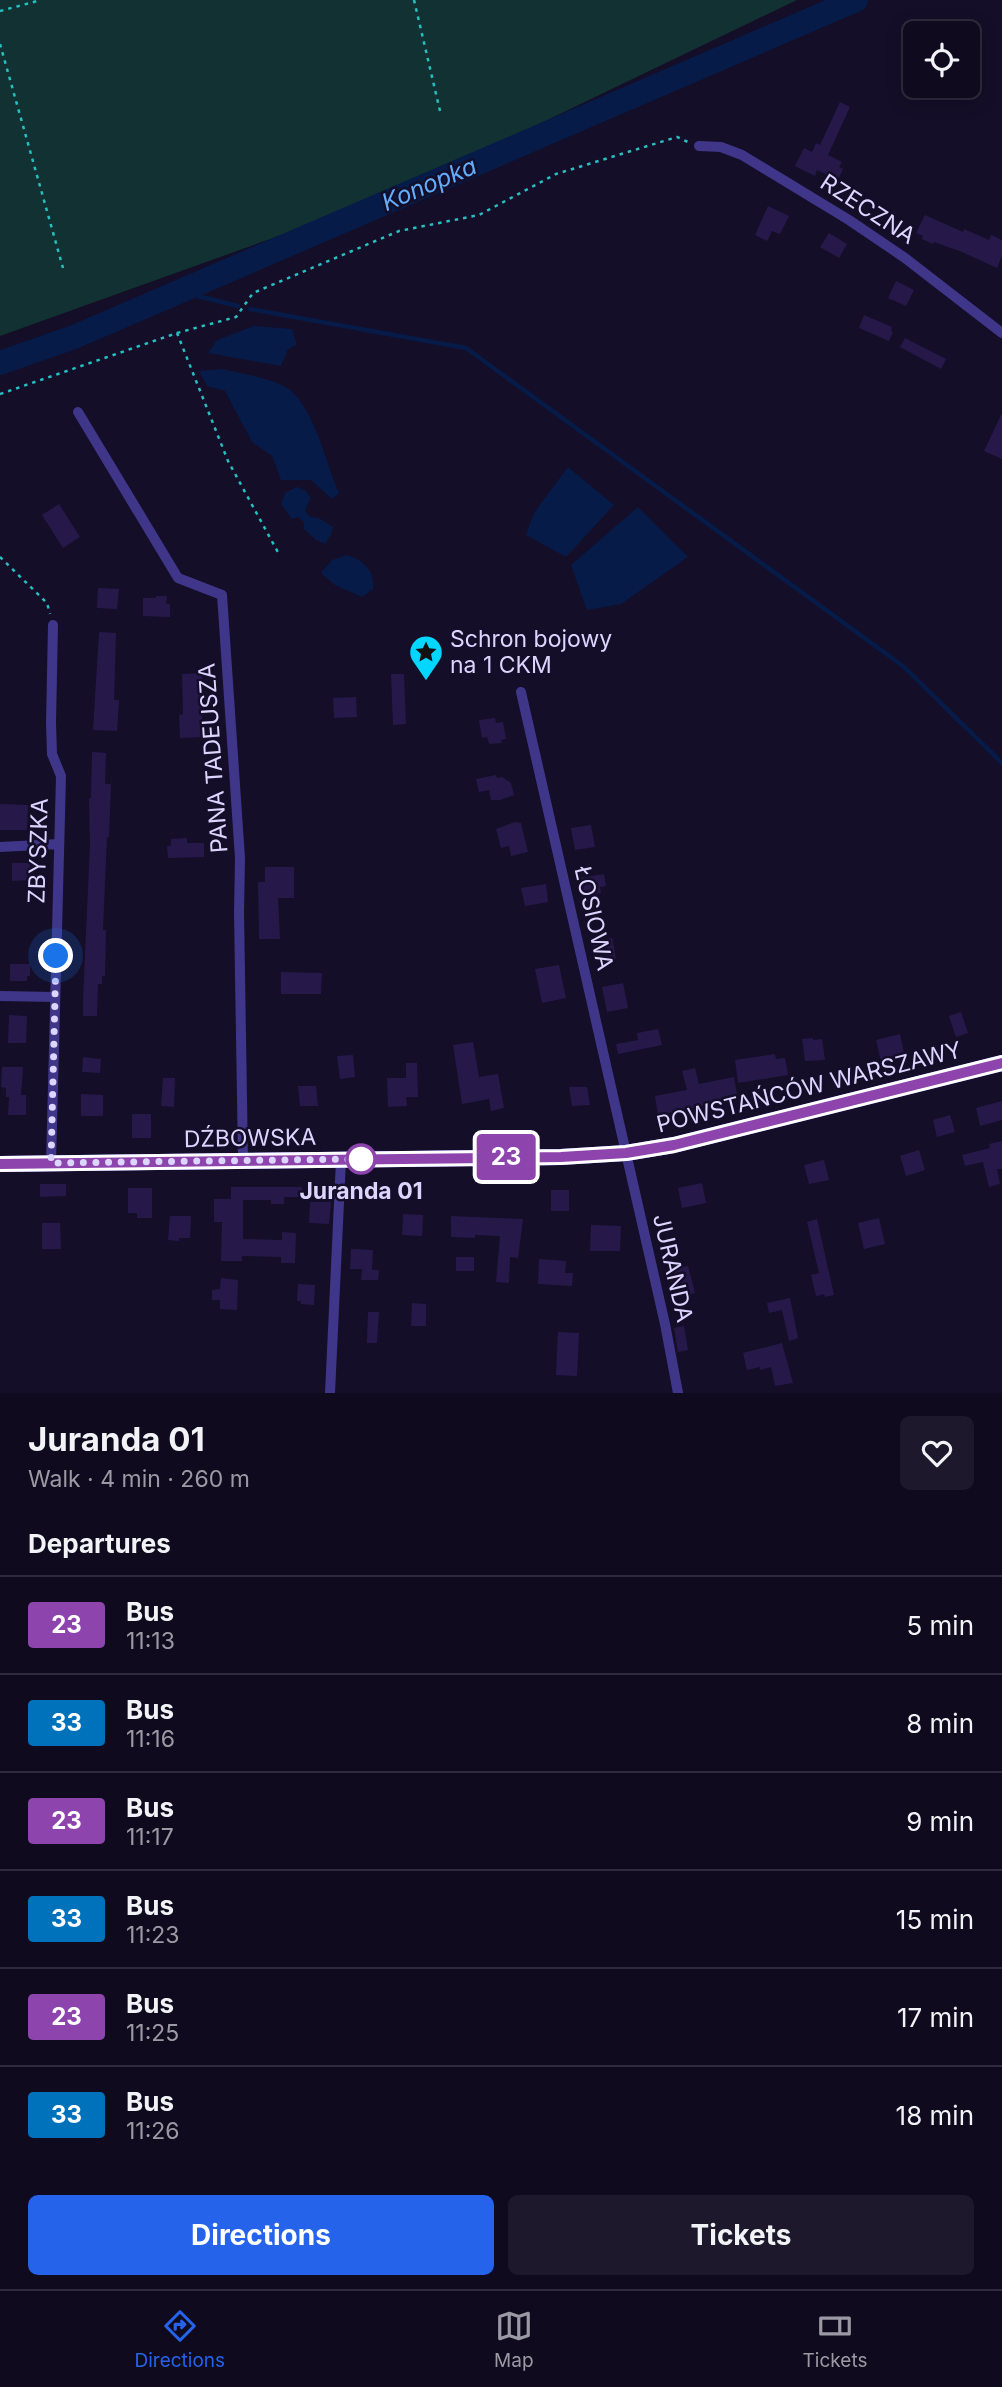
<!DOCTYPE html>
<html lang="en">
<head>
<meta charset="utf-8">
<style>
	:root { --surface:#0f0a1e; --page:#1d182b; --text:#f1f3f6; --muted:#9b9aa4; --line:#2f2b3c; --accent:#2563eb }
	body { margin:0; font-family:Inter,sans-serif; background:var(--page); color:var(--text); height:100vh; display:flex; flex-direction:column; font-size:26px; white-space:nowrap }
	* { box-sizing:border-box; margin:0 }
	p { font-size:23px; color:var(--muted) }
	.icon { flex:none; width:38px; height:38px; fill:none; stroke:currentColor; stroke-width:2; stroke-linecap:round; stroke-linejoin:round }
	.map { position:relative; height:1393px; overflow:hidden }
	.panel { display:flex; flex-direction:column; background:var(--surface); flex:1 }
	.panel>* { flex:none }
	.badge { padding:0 14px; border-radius:5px; font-size:24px; line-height:46px }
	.tools { position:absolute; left:903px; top:21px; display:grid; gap:14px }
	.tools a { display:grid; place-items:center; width:77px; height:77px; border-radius:10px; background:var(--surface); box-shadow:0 4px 18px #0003,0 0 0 2px var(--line); font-size:35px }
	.you { position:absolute; width:35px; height:35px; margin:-18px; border:5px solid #fff; border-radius:50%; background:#1a73e8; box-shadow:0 0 0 10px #1a73e833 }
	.map>.badge { position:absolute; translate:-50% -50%; box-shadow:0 0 0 4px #fff }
	h2 { padding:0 28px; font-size:26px; line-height:63px }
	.round { display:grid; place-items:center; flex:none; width:74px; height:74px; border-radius:10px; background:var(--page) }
	.summary { display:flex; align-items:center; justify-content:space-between; height:119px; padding:0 28px }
	h1 { font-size:33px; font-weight:700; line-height:52px }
	.action { display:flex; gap:14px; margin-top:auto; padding:14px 28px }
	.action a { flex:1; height:80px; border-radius:10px; background:var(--accent); color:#fff; font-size:28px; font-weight:700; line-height:80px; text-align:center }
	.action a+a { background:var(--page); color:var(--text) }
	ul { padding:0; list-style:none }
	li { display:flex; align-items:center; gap:21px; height:98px; padding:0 28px; border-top:2px solid var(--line) }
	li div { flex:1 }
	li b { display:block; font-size:26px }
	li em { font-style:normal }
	li .badge { min-width:77px; font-weight:700; text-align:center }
	.tabs { display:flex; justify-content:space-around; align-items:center; height:98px; border-top:2px solid var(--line); background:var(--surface); font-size:19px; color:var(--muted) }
	.tabs a { display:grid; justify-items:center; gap:4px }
	.tabs .on { color:var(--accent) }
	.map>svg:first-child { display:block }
	.green { fill:#113132 }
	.water { fill:#071b48 }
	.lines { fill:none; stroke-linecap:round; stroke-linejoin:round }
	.stream { stroke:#071b48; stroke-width:4.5 }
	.river { stroke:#071b48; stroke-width:24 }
	.building { fill:#26194a }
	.path { stroke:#28bfc0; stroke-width:2.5; stroke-dasharray:3.5 5; stroke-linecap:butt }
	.street { stroke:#3f3689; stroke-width:10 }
	.secondary { stroke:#796cff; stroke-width:16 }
	.line-casing { stroke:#fff; stroke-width:16 }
	.line { stroke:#8e44ad; stroke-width:10 }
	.walk { stroke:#dcd5ff; stroke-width:7; stroke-dasharray:0 12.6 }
	.stop-dot { fill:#fff; stroke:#8e44ad; stroke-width:3.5 }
	.labels { text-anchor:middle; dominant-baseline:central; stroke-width:5; stroke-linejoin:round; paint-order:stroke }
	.street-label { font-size:23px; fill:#dcd5ff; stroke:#140e28 }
	.poi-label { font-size:23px; fill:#dcd5ff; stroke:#140e28; text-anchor:start }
	.stop-label { font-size:23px; font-weight:bold; fill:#dcd5ff; stroke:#140e28 }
	.water-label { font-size:24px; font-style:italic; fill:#63adff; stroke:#140e28 }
</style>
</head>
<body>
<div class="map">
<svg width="1002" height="1393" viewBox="0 0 1002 1393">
	<rect width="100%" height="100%" fill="#140e28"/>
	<path class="green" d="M0,0H797L539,124L340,214L0,336Z"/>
	<path class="water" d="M254,326L292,329L297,345L288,349L281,366L208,353L217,340Z
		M223,369C242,374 275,378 290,390C315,410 326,464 339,493L332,499L311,480H281L272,456L252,442L225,391L207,386L199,371Z
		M568,467L614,505L566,557L526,535L534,513Z
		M297,487L306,491L311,498L305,510L310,517L319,518L333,527L332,533L325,544L316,540L304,529V522L298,517L292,519L281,504L285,493Z
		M638,507L688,557L621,604L587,610L571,565Z
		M346,555C363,559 375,571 373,589L362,597L335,585L321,573L332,560Z"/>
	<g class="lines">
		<path class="stream" d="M181,292L238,306
			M250,309L466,348L903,666L1002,763"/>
		<path class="river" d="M0,363L74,337L856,0"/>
	</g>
	<path class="building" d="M840,102L850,107L828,155L842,162L839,167L843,169L839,178L835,176L834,178L817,170L815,176L795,166L804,148L812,152L816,143L820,145Z
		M768,206L789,216L780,234L772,231L767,241L755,235Z
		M925,215L963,232L964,229L989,240L991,235L1002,240V256L997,268L962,252L934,242L933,244L922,239L923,236L916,233Z
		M829,233L847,244L839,258L820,247Z
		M896,281L914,290L906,306L888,298Z
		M864,315L892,327L891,331L893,332L889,341L859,328Z
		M905,338L946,359L941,369L900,347Z
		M1002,413V459L984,451Z
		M59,504L80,537L63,548L42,515Z
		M98,588L119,589L117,609L97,608Z
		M156,596H167L166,604H170V617L143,616V598H156Z
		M99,632L116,633L114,700H119L117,731L93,730Z
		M202,673V737L180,738L179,715L183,714L182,674Z
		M391,674H404L406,724L393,725Z
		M356,697L357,717L334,718L333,698Z
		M495,718L496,723L503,722L506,739L501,740L502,743L489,744L487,737L482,738L479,720Z
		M92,752L106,753L105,784H111L109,837H107L103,930H106L105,976H102V984H98L97,1016H83V998L90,845L89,798H91Z
		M496,775L497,778L502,777L511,783L514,795L500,800H491L489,790L479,792L476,779Z
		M0,804L28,805L27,830H0Z
		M515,822L521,823L528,852L511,856L509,846L501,848L496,829Z
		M591,825L595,847L575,850L571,828Z
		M187,838V843H204V857L168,858L167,846H171V839Z
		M12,863H30V880L12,881Z
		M265,867H294V898H278L280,939H259L258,882H265Z
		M604,874L606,886L600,887L601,893L583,896L580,878Z
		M546,884L548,902L525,906L521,888Z
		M612,938L616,959L596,962L592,941Z
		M10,964H30V976H27V981H10Z
		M559,965L566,998L542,1003L535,969Z
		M281,972L322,973L321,994H281Z
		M623,983L628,1008L607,1012L602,987Z
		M961,1012L968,1033L956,1037L949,1016Z
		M9,1015L27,1016L26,1043H8Z
		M658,1029L662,1045L618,1054L616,1044L638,1040L637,1033Z
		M900,1034L905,1057L881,1062L876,1040Z
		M813,1038V1040L822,1039L825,1060L805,1061L802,1039Z
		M473,1042L479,1077L498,1074L504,1108L491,1111L489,1099L462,1104L453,1045Z
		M775,1054L776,1059L785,1058L788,1075L738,1083L735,1060Z
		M353,1055L355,1077L340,1079L337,1056Z
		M83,1057L101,1059L100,1073L82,1072Z
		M406,1063H417L418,1097H406L407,1106L388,1107L387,1078H406Z
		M2,1067H23L21,1095H26V1115H8L9,1097H6V1088L1,1087Z
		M695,1068L699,1084L734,1077L738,1099L658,1115L655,1096L687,1090L682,1071Z
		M163,1078H175L174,1107L161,1106Z
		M298,1086H316L318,1106H300Z
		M569,1087H587L590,1105L572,1106Z
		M81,1094L103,1095V1116H81Z
		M1002,1101V1120L980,1126L976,1108Z
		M132,1114H151V1138H132Z
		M950,1115L955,1132L937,1137L933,1120Z
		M1002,1141V1169H997L1000,1184L989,1187L983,1162L965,1166L962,1155L990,1148L989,1144Z
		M919,1150L925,1170L906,1176L900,1156Z
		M824,1160L829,1180L809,1184L804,1165Z
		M702,1183L706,1203L682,1208L678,1188Z
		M40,1184H66V1196L40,1197Z
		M231,1187H302V1197H284V1204H271V1200H243V1239L282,1240V1232L296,1233L295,1263H281V1257L242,1256V1261H221L222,1222H214V1199H231Z
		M128,1188H152V1218H137V1213H128Z
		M551,1190H569V1211H551Z
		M310,1202H331L329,1224L309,1223Z
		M403,1214L423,1215L422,1236L402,1235Z
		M170,1216H191L190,1238H179V1241L168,1240Z
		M451,1216L523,1219L518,1258L510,1257L509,1283L496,1282L500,1236L475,1235V1238L451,1237Z
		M879,1218L885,1244L864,1249L858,1223Z
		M817,1219L834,1295L825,1297L824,1294L816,1296L811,1275L819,1273L807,1222Z
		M42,1223H60L61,1249H42Z
		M591,1225L621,1226L620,1251H590Z
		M351,1249L373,1250L372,1270H379L378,1280H361L362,1269H350Z
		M456,1257H474V1271H456Z
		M539,1259L566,1261L565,1273H573L572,1286L538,1284Z
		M688,1266L695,1293L675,1298L668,1271Z
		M221,1278L238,1280L237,1310L220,1309V1300H212V1290L220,1289Z
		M298,1284L315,1285L314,1305L301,1304V1301H297Z
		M790,1298L798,1338L789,1341L782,1310L769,1313L767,1303Z
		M412,1303L426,1304V1326H411Z
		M368,1312H379L377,1343H367Z
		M684,1326L688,1350L678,1352L674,1328Z
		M558,1332L579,1333L577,1376L556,1375Z
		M782,1343L793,1383L775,1386L771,1367L760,1370V1367L747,1370L743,1353Z"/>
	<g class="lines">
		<path class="path" d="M414,0L440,111
			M0,11L41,0
			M0,44L63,268
			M177,333L236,317L253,293L399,231L479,215L556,174L677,137L688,142
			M0,394L177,333L228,461L280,556
			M0,557L47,603L50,614"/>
		<path class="street" d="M699,146L721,147L742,155L849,220L905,258L1002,333
			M78,412L178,578L222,595L240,858L239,912L243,1161
			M521,692L665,1324L678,1393
			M0,847L59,844
			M0,996L55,997
			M51,1163L61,776L52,754L51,723L53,625
			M330,1393L341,1160"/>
		<path class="secondary" d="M0,1164L561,1157L626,1153L674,1145L1002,1063"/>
	</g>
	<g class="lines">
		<g class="line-casing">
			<path id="line" d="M0,1164L561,1157L626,1153L674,1145L1002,1063"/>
		</g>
		<use href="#line" class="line"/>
		<path class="walk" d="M56,956L51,1163L361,1159"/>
	</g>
	<defs>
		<g id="sight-pin" transform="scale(1.75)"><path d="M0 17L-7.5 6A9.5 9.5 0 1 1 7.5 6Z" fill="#01d6ff" stroke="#140e28"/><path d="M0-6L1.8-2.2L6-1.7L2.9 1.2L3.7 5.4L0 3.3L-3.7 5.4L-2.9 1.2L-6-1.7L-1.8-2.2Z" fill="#111"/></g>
	</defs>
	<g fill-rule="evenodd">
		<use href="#sight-pin" x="426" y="652"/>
	</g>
	<circle class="stop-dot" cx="361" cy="1159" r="14"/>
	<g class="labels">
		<g class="street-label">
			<text transform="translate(868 209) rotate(33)">RZECZNA</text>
			<text transform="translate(213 758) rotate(-94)">PANA TADEUSZA</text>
			<text transform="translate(38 851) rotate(-88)">ZBYSZKA</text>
			<text transform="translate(594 918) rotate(77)">ŁOSIOWA</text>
			<text transform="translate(809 1087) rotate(-14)">POWSTAŃCÓW WARSZAWY</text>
			<text transform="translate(250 1138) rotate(-1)">DŹBOWSKA</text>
			<text transform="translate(673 1268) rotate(77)">JURANDA</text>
		</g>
		<g class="poi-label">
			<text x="450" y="639">Schron bojowy<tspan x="450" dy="26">na 1 CKM</tspan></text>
		</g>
		<g class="stop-label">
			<text x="361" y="1191">Juranda 01</text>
		</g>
		<g class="water-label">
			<text transform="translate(429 184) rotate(-23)">Konopka</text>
		</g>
	</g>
</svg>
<div class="tools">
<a><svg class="icon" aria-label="locate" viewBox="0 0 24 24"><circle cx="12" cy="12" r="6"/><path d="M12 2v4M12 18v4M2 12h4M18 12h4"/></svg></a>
</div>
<div class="you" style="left:56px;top:956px"></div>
<b class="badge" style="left:506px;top:1157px;background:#8e44ad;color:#fff">23</b>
</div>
<section class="panel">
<div class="summary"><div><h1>Juranda 01</h1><p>Walk · 4 min · 260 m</p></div><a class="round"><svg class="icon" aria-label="heart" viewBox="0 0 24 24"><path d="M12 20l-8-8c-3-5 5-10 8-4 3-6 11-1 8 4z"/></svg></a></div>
<h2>Departures</h2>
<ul>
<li><span class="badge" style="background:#8e44ad;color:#fff">23</span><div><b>Bus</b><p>11:13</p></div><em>5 min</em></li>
<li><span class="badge" style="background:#0072bc;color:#fff">33</span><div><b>Bus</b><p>11:16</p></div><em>8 min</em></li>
<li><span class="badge" style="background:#8e44ad;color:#fff">23</span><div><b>Bus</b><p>11:17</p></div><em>9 min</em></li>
<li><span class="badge" style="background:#0072bc;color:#fff">33</span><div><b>Bus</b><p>11:23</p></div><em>15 min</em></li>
<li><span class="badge" style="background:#8e44ad;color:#fff">23</span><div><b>Bus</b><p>11:25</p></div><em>17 min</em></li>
<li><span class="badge" style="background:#0072bc;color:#fff">33</span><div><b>Bus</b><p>11:26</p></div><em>18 min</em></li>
</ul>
<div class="action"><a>Directions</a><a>Tickets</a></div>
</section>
<nav class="tabs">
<a class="on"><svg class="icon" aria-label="directions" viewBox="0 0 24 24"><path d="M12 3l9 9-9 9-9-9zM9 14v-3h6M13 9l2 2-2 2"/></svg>Directions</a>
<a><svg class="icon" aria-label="map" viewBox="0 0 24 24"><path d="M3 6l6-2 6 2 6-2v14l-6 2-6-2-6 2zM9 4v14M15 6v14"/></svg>Map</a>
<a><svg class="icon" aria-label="tickets" viewBox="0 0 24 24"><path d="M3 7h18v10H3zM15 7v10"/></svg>Tickets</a>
</nav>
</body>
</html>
